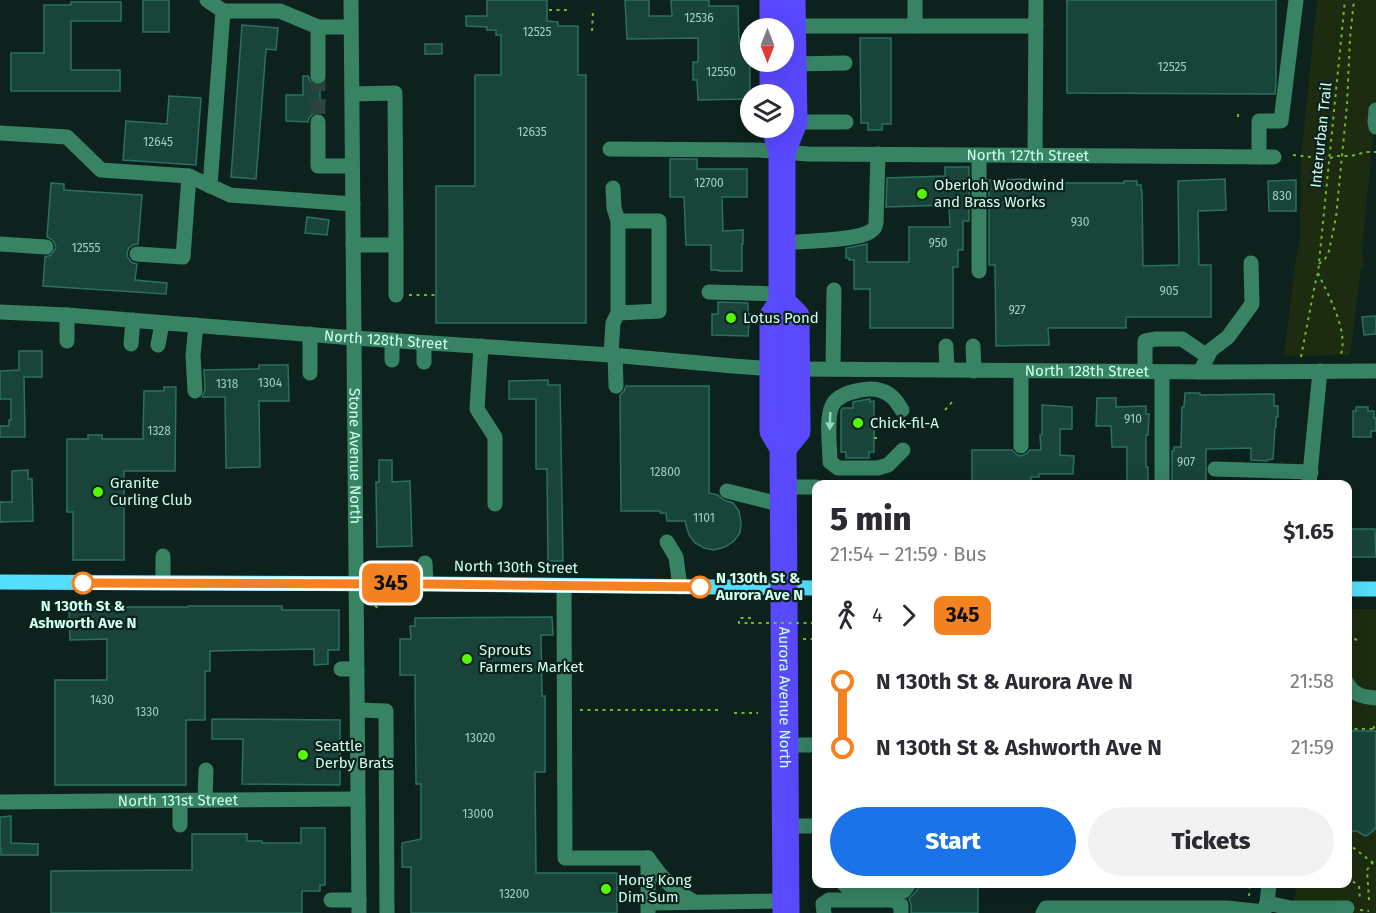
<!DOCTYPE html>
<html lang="en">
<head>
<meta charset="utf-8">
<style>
	:root { --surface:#fff; --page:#f2f2f3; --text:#2b2b33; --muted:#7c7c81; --accent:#1a73e8 }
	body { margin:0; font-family:"Fira Sans",sans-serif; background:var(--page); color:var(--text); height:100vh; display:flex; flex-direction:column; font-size:22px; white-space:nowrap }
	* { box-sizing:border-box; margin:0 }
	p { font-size:20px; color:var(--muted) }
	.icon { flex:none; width:33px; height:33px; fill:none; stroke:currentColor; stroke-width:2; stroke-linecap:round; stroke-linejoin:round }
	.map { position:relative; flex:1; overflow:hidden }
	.drawer { position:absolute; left:812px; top:480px; width:540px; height:408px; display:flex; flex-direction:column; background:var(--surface); border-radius:12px; box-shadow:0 6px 24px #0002 }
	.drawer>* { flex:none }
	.badge { padding:0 12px; border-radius:9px; font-size:21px; line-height:39px }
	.needle { width:39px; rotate:180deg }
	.fabs { position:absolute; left:740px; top:18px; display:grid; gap:12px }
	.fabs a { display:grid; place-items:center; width:54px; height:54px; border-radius:50%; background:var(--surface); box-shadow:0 6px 24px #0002; font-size:30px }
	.map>.badge { position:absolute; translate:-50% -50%; box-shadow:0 0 0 3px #fff }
	.legs { display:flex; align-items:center; gap:9px; height:66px; padding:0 18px; font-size:20px }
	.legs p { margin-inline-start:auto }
	.summary { display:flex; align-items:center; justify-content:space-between; height:102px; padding:0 18px }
	h1 { font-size:33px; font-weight:800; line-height:45px }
	.action { display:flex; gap:12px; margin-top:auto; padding:12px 18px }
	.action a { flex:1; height:69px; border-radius:36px; background:var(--accent); color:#fff; font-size:24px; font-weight:800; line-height:69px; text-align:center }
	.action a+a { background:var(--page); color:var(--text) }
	ul { padding:0 18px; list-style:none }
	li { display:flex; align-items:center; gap:21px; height:66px; font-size:22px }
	li i { display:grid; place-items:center; width:9px; height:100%; margin:0 8px; background:currentColor }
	li i::after { content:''; width:15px; height:15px; margin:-8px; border:4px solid; border-radius:50%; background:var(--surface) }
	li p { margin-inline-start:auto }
	li:first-child i { background:linear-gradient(#0000 50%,currentColor 0) }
	li:last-child i { background:linear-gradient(currentColor 50%,#0000 0) }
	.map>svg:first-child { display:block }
	.green { fill:#1d2c10 }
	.building { fill:#18443a; stroke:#2a7060; stroke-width:1.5 }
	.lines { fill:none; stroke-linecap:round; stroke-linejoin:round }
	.minor-tunnel { stroke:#2a433c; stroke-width:15; stroke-dasharray:15 8; stroke-linecap:butt }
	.path { stroke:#70b72b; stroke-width:2; stroke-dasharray:3 4.5; stroke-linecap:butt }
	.minor { stroke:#378364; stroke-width:15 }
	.major { stroke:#55dfff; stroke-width:15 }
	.highway { stroke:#5949ff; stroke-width:27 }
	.path-bridge { stroke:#70b72b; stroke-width:2; stroke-dasharray:3 4.5; stroke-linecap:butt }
	.oneway { fill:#99d4be }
	.line-1-casing { stroke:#fff; stroke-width:14 }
	.line-1 { stroke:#f58220; stroke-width:9 }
	.poi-dot { fill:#54f900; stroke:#0d221d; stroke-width:2 }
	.stop-1-dot { fill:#fff; stroke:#f58220; stroke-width:3 }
	.labels { text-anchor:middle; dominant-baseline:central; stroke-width:4.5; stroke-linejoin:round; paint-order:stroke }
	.number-label { font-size:12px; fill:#a0d0c2 }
	.street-label { font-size:15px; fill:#ceffef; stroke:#0d221d }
	.poi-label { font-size:15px; fill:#ceffef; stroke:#0d221d; text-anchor:start }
	.stop-label { font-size:15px; font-weight:bold; fill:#ceffef; stroke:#0d221d; text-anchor:start }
</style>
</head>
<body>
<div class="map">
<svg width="1376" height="913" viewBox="0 0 1376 913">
	<rect width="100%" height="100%" fill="#0d221d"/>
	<path class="green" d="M1317,0H1376V110L1362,248L1364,268L1361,269L1350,355L1284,356L1295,263L1300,240L1301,157Z
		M1347,609H1376V913H1293L1296,884H1347Z"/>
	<path class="building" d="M143,0H169V32H143Z
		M487,0H547V21L558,22V26H578V75H586V323H436V186H475V75H501V35H496V30H487V27L466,26V16H487Z
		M625,0H649V16H672L671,0H709V6H738L739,43H750V99L698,100L697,80H693V62H698V38L627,39Z
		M1067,0H1276V84L1275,94L1067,93Z
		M71,2H121V21H71V70H120V91H11V53H44V5H71Z
		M242,25L278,28L276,50L266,49L256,179L231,177Z
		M860,38H891V124H882V130H868V123H861Z
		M425,44H442V54H425Z
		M303,76H308L310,81L314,85H320V113L313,114L309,118L308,122L286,121V95H303Z
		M169,96L201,98L196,165L123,160L126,121L167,124Z
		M670,159H697V169H747V197H722L723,231L743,230V244H742V271H719V270H711V245H686L684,197H670Z
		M945,167H969V221H963V250H958V267H953V328H870V289H854V260H849V258H846V248L867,244V262H909V227H950L949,205L886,207L887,178L945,176Z
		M1031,179V182H1036V183H1124V181H1137V185H1141V190H1142L1143,266L1179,265L1178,181L1225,179L1226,210L1198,211L1199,265H1211V317H1126V328H1048L1049,345L996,346L995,265H989V180Z
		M1296,180V211H1269L1268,181Z
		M51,183L64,184V190L142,195L138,244L133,245L129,248L127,253L128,258L131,262L137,264L135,280L167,283L166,294L43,286L45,257L51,255L56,248L54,242L51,239L47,237Z
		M307,217L329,220L327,235L305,233Z
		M718,302L748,303V314H750L748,336L712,335V314H718Z
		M1376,316V334L1364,335L1362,317Z
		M19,351H42V377H24L25,437H0V426H9V420H11V399H0V371L19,370Z
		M259,365H288L289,401H259L260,467L226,468L225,397H202L205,390L204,370L259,369Z
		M548,380V385H560L563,561H548L547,469H536V399H509V381Z
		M626,386H709V493L718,495L724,500L733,503L739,511L741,523L740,533L734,541L725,547L714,550L704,548L695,543L689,535L685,521H667L666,513H660V511H621L620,395L624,391Z
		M164,387H176L175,471H124V560H73V512H67V439H88V435H102V439H143L144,391H164Z
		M1185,393H1200V395L1274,394V406H1278V417H1276V427H1275L1273,459L1267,460V461L1251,460V448L1206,449V484H1175V483H1172V451H1174V447H1181L1182,407H1184Z
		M1097,398H1116V407L1146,406V414H1149L1148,435H1146V467H1148V484H1127V447H1112L1111,426H1096Z
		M870,399V402L874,401V452H869V458H846V452H841V410L843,408H853V402Z
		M1042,405L1072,407V429H1060V455L1074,456L1073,474H1039V477H1031V484H972V450H1012L1016,454L1020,456L1026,454L1030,450H1041L1040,435H1042Z
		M1356,407H1368V411H1374V418H1376V431H1371V437H1353V411H1356Z
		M379,460H392V482L410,481L412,546L377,547L376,482H379Z
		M28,470V479H32L33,521L0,522V502H12V471Z
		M1347,529H1375L1376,557H1347Z
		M188,606H282V610H339V650H328V664L314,665V649L210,651V671H205V720H186V785H55V680H107V639L70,640L69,607H188Z
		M552,617L553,635H541L542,696H545V772H535L536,873H617V913H411V867H402V843L421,839V784H416L415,675H400V639H411L410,626H415V618Z
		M212,719L340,720V785L242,784L243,739H212Z
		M1348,731H1376V828L1368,835L1365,836L1357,831H1347V741H1348Z
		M11,816V843L38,844V855H1V848H0V817Z
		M301,828H325V885H320V891H302V913H51V871L192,870V834H247V841H262V843H301Z
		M919,884H978V913H911V904L909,899L917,890Z"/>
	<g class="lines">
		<path class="minor-tunnel" d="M318,76V122"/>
		<path class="path" d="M549,10H570
			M592,31L593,11
			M1238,114V120
			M1293,155L1329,159L1335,156H1351L1366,152H1376
			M1319,264L1325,259L1329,251L1336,217L1347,105L1350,38L1354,0
			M1318,273C1329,297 1350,333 1340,357
			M409,295H436
			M1301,357L1315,284L1318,273L1345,0
			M945,410L952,402
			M881,419H890
			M874,438H878
			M370,563H375L376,567
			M381,601L383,606
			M375,606L380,609
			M751,618H739V623H751
			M1347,637L1358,640
			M803,639H816
			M580,710H718
			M734,713H758
			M1347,729H1376
			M1373,729L1376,723
			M1347,843L1372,862
			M1347,877L1359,886L1360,899
			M1324,884L1328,886L1330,884
			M1249,896L1250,884
			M1369,900L1367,870L1376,858
			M1360,910L1369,911"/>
		<g class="minor">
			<path d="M207,0L223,11L210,186"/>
			<path id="s1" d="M351,0L359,913"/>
			<path d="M223,11H280L318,27"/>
			<path d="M793,26H1036"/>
			<path d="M915,26V0"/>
			<path d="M793,64L845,63"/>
			<path d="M318,76V27H351"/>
			<path d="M352,94L395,93L396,245H353"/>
			<path d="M1376,110L1375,122L1376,127"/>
			<path d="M318,122V166H352"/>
			<path d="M794,122H846"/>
			<path d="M0,133L67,137L101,170L189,176L230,195L353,204"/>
			<path id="s2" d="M610,149L758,150L808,154L1274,157"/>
			<path d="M1035,156L1036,0"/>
			<path d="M1259,157V121H1281L1296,0"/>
			<path d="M613,188L614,208L618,221"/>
			<path d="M782,243C801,241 858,241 871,231C875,228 875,227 876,223L878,154"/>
			<path d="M0,244L46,247"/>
			<path d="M137,254L183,257L189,176"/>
			<path d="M979,271V155"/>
			<path d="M709,292L782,294"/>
			<path d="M396,295V245"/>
			<path id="s3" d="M0,312L67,315L354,338L611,355L733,366L773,369"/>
			<path d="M310,334V373"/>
			<path d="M67,341V315"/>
			<path d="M131,344L133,320"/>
			<path d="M158,345L162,323"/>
			<path d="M481,346L477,409L495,437V504"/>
			<path d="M946,346L947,370"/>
			<path d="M973,346L974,371"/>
			<path d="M611,355L613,323L618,313V221H659V311L618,313"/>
			<path d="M615,355L616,386"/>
			<path d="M392,360V340"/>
			<path d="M424,362V343"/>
			<path id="s4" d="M797,369L1212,372L1376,371"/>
			<path d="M833,369L834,290"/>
			<path d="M1021,371V446"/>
			<path d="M1145,371V341L1156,339H1182L1207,356"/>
			<path d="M1200,372L1211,350L1228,337L1252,304L1251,263"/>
			<path d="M195,391L193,355L196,325"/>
			<path d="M902,410C897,402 892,394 882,391C869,386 838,392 832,406C826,418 830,448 830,462L838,468H878L888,465L903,450"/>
			<path d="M1215,469L1311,472"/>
			<path d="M1162,484V372"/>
			<path d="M1309,484L1320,371"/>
			<path d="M783,487H816"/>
			<path d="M727,491L783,505"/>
			<path d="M667,542L676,557L680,587"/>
			<path d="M425,563L426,584"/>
			<path d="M163,583V556"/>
			<path d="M564,586L565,858H648"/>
			<path d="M341,669H357"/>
			<path d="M1347,683C1352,695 1364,697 1376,698"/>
			<path d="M358,710L386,711L387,913"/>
			<path d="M785,745H816"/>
			<path d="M205,800L206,770"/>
			<path id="s5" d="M0,802L358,799"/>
			<path d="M180,825V801"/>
			<path d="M786,826H816"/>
			<path d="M648,858C662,878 671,889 693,901"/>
			<path d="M648,858V912"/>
			<path d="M844,884L851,891H904L909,884"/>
			<path d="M331,900H359"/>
			<path d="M648,903L786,901"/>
			<path d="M1267,903L1291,908H1347"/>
			<path d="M1264,910L1267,903L1269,884"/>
			<path d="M824,913L823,904L829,900H893L901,905V913"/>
			<path d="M1043,913L1046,908H1227L1264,912"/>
		</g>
		<path class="major" d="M0,582L426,584L816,588
			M1347,589H1376"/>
		<g class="highway">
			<path d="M773,0V28"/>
			<path d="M773,62V94"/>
			<path id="s6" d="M775,128L782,152V302L773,316V431L783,448L786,913"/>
			<path d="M782,152L794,122L792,0"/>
			<path d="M782,302L796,316L797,431L783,448"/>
		</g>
		<path class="path-bridge" d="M751,623H816"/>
	</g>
	<defs><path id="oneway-solid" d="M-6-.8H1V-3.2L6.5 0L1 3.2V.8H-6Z" transform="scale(1.5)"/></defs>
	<use class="oneway" href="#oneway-solid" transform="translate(830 421) rotate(92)"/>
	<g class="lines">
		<g class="line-1-casing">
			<path id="line-1" d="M83,583L426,584L700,587"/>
		</g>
		<use href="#line-1" class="line-1"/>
	</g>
	<g class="poi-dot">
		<circle cx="922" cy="194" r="6"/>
		<circle cx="731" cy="318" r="6"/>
		<circle cx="858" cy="423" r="6"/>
		<circle cx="98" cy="492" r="6"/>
		<circle cx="467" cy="659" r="6"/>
		<circle cx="303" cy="755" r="6"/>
		<circle cx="606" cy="889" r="6"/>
	</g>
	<g class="stop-1-dot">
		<circle cx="83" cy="583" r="10"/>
		<circle cx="700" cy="587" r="10"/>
	</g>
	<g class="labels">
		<g class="number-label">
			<text x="699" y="18">12536</text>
			<text x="537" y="32">12525</text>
			<text x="1172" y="67">12525</text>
			<text x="721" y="72">12550</text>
			<text x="532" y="132">12635</text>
			<text x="158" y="142">12645</text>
			<text x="709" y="183">12700</text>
			<text x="1282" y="196">830</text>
			<text x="1080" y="222">930</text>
			<text x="938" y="243">950</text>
			<text x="86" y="248">12555</text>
			<text x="1169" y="291">905</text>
			<text x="1017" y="310">927</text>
			<text x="270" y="383">1304</text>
			<text x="227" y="384">1318</text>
			<text x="1133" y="419">910</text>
			<text x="159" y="431">1328</text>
			<text x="1186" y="462">907</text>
			<text x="665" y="472">12800</text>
			<text x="704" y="518">1101</text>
			<text x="102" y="700">1430</text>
			<text x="147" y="712">1330</text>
			<text x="480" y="738">13020</text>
			<text x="478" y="814">13000</text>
			<text x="514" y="894">13200</text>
		</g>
		<g class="street-label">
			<text transform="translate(1321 135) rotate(-84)">Interurban Trail</text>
			<text stroke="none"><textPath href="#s2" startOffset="418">North 127th Street</textPath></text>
			<text stroke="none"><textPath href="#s3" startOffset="387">North 128th Street</textPath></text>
			<text stroke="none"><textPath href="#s4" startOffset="290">North 128th Street</textPath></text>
			<text stroke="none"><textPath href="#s1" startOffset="456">Stone Avenue North</textPath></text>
			<text transform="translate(516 567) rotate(1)">North 130th Street</text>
			<text stroke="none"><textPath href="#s6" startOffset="576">Aurora Avenue North</textPath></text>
			<text stroke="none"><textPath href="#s5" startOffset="178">North 131st Street</textPath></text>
		</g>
		<g class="poi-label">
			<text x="934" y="185">Oberloh Woodwind<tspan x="934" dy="17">and Brass Works</tspan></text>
			<text x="743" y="318">Lotus Pond</text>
			<text x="870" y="423">Chick-fil-A</text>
			<text x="110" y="483">Granite<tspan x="110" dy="17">Curling Club</tspan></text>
			<text x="479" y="650">Sprouts<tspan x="479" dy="17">Farmers Market</tspan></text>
			<text x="315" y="746">Seattle<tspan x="315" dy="17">Derby Brats</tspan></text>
			<text x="618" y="880">Hong Kong<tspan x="618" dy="17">Dim Sum</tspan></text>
		</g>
		<g class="stop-label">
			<text x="716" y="578">N 130th St &amp;<tspan x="716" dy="17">Aurora Ave N</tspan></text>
			<text x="83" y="606" text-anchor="middle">N 130th St &amp;<tspan x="83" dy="17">Ashworth Ave N</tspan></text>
		</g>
	</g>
</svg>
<div class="fabs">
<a><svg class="needle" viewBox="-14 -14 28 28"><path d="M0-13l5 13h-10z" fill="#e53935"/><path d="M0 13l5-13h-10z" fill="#7c7c81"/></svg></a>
<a><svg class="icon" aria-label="layers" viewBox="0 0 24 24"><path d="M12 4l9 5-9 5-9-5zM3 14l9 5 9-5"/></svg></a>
</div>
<b class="badge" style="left:391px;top:583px;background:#f58220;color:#111">345</b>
<section class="drawer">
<div class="summary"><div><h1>5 min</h1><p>21:54 – 21:59 · Bus</p></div><b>$1.65</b></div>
<div class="legs"><svg class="icon" aria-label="walk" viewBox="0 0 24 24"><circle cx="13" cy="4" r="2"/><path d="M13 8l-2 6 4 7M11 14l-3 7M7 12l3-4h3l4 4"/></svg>4<svg class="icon" aria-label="forward" viewBox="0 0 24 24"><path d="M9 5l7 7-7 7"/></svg><b class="badge" style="background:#f58220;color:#111">345</b></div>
<ul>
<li><i style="color:#f58220"></i><b>N 130th St &amp; Aurora Ave N</b><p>21:58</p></li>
<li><i style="color:#f58220"></i><b>N 130th St &amp; Ashworth Ave N</b><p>21:59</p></li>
</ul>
<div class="action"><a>Start</a><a>Tickets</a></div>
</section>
</div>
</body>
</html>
